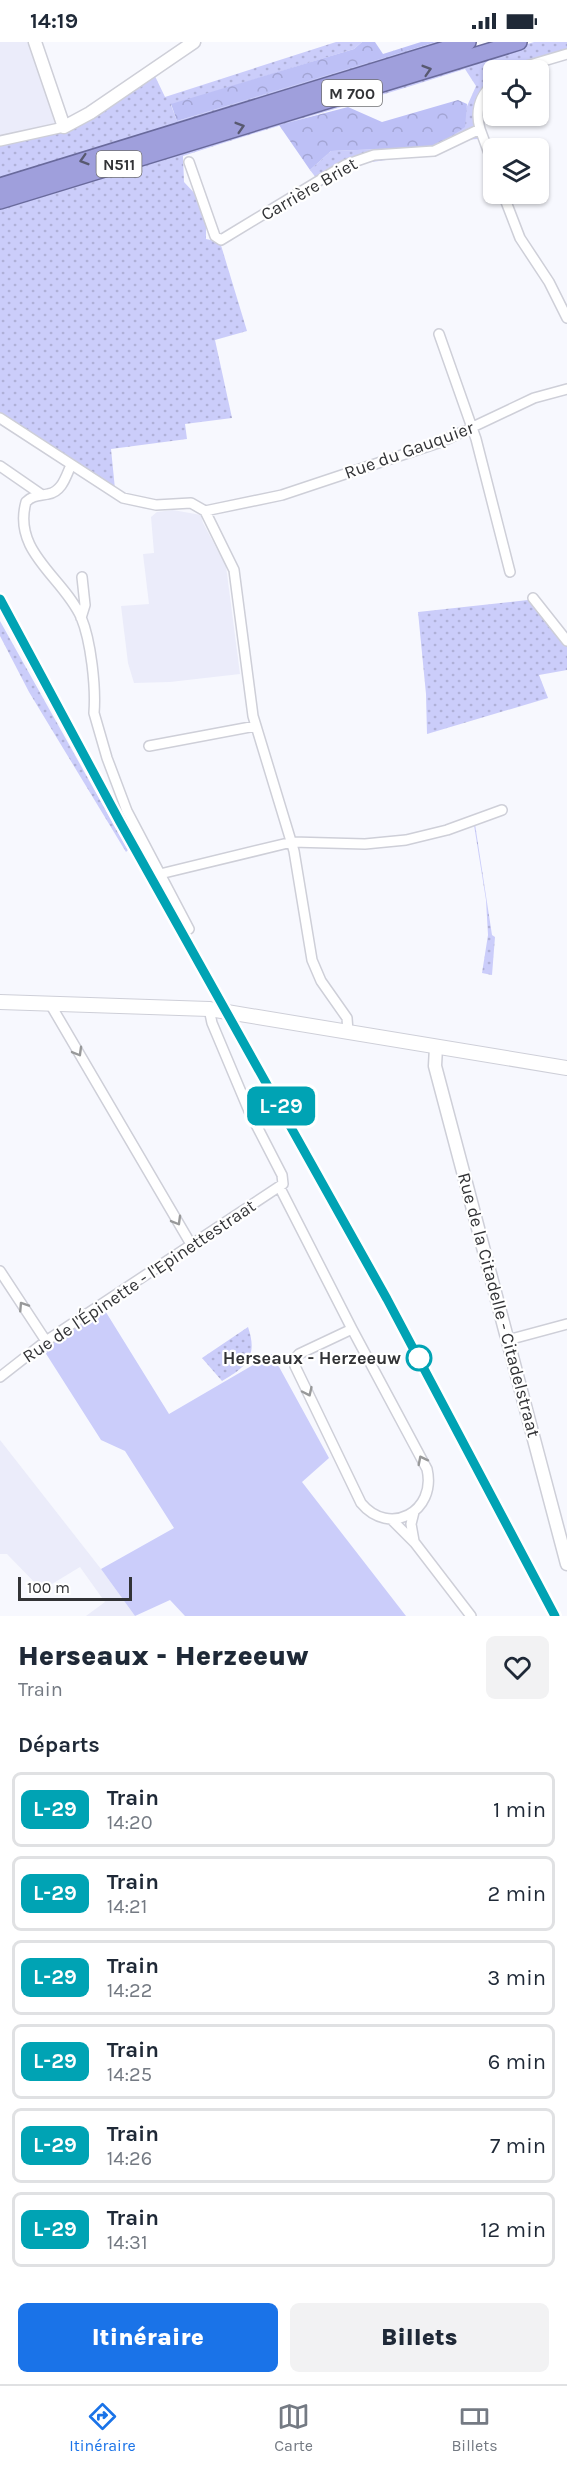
<!DOCTYPE html>
<html lang="fr">
<head>
<meta charset="utf-8">
<style>
	:root { --surface:#fff; --page:#f2f2f3; --text:#1f2937; --muted:#747a83; --line:#e0e1e3; --accent:#1a73e8 }
	body { margin:0; font-family:Karla,sans-serif; background:var(--page); color:var(--text); height:100vh; display:flex; flex-direction:column; font-size:22px; white-space:nowrap }
	* { box-sizing:border-box; margin:0 }
	p { font-size:20px; color:var(--muted) }
	.icon { flex:none; width:33px; height:33px; fill:none; stroke:currentColor; stroke-width:2; stroke-linecap:round; stroke-linejoin:round }
	.map { position:relative; height:1574px; overflow:hidden }
	.details { display:flex; flex-direction:column; background:var(--surface); flex:1 }
	.details>* { flex:none }
	.badge { padding:0 12px; border-radius:9px; font-size:21px; line-height:39px }
	.fabs { position:absolute; left:483px; top:18px; display:grid; gap:12px }
	.fabs a { display:grid; place-items:center; width:66px; height:66px; border-radius:9px; background:var(--surface); box-shadow:0 2px 4px #0004; font-size:30px }
	.scale { position:absolute; left:18px; bottom:15px; width:114px; box-sizing:border-box; padding-left:6px; border:3px solid #323336; border-top:0; font-size:16px; line-height:21px; white-space:nowrap; color:#323336; -webkit-text-stroke:4px #fff; paint-order:stroke }
	.map>.badge { position:absolute; translate:-50% -50%; box-shadow:0 0 0 3px #fff }
	h2 { padding:0 18px; font-size:22px; line-height:54px }
	.round { display:grid; place-items:center; flex:none; width:63px; height:63px; border-radius:9px; background:var(--page) }
	.overview { display:flex; align-items:center; justify-content:space-between; height:102px; padding:0 18px }
	h1 { font-size:28px; font-weight:800; line-height:45px }
	.action { display:flex; gap:12px; margin-top:auto; padding:12px 18px }
	.action a { flex:1; height:69px; border-radius:9px; background:var(--accent); color:#fff; font-size:24px; font-weight:800; line-height:69px; text-align:center }
	.action a+a { background:var(--page); color:var(--text) }
	ul { padding:0; list-style:none }
	li { display:flex; align-items:center; gap:18px; height:75px; margin:0 12px 9px; padding:0 6px; border:3px solid var(--line); border-radius:9px }
	li div { flex:1 }
	li b { display:block; font-size:22px }
	li em { font-style:normal }
	li .badge { min-width:66px; font-weight:700; text-align:center }
	.status { display:flex; justify-content:space-between; align-items:center; height:42px; padding:0 30px; background:var(--surface); direction:ltr }
	.status svg { height:16px; fill:currentColor }
	.menu { display:flex; justify-content:space-around; align-items:center; height:84px; border-top:2px solid var(--line); background:var(--surface); font-size:16px; color:var(--muted) }
	.menu a { display:grid; justify-items:center; gap:3px }
	.menu .selected { color:var(--accent) }
	.map>svg:first-child { display:block }
	.built { fill:#ebecfa }
	.grass { fill:url(#grass-dots) }
	.forest { fill:url(#forest-crowns) }
	.pitch { fill:#cbcdfa }
	.lines { fill:none; stroke-linecap:round; stroke-linejoin:round }
	.minor-casing { stroke:#cecfd8; stroke-width:12 }
	.tertiary-casing { stroke:#cecfd8; stroke-width:15 }
	.secondary-casing { stroke:#cecfd8; stroke-width:16 }
	.trunk-casing { stroke:#696a9c; stroke-width:18 }
	.minor { stroke:#fff; stroke-width:9 }
	.tertiary { stroke:#fff; stroke-width:12 }
	.secondary { stroke:#fff; stroke-width:14 }
	.trunk { stroke:#9f9fdc; stroke-width:15 }
	.rail { stroke:#646569; stroke-width:2; stroke-dasharray:12 6; stroke-linecap:butt }
	.oneway { stroke:#585970 }
	.oneway2 { stroke:#98999a }
	.line-casing { stroke:#fff; stroke-width:14 }
	.line { stroke:#00a3b4; stroke-width:9 }
	.stop-dot { fill:#fff; stroke:#00a3b4; stroke-width:3 }
	.labels { text-anchor:middle; dominant-baseline:central; stroke-width:4.5; stroke-linejoin:round; paint-order:stroke }
	.shield { fill:#fff; stroke:#707072; stroke-width:1.5 }
	.shield-label { font-size:16px; font-weight:bold; fill:#323336 }
	.street-label { font-size:18px; fill:#323336; stroke:#fff }
	.stop-label { font-size:18px; font-weight:bold; fill:#323336; stroke:#fff; text-anchor:end }
</style>
</head>
<body>
<div class="status"><b>14:19</b><svg viewBox="0 0 49 12"><path d="M0 12V9h3v3zM5 12V6h3v6zM10 12V3h3v9zM15 12V0h3v12zM26 1h20v11H26zM47 4h2v5h-2z"/></svg></div>
<div class="map">
<svg width="567" height="1574" viewBox="0 0 567 1574">
	<defs>
		<pattern id="grass-dots" width="8" height="8" patternUnits="userSpaceOnUse" patternTransform="scale(1.5)"><rect width="8" height="8" fill="#cbcdfa"/><path d="M2 2h.1M6 6h.1" fill="none" stroke="#afb0d7" stroke-width="1.8" stroke-linecap="round"/></pattern>
		<pattern id="forest-crowns" width="20" height="18" patternUnits="userSpaceOnUse" patternTransform="scale(1.5)"><rect width="20" height="18" fill="#bdc0f6"/><path d="M2 6a3 3 0 1 1 6 0M12 15a3 3 0 1 1 6 0" fill="none" stroke="#a3a5d4"/></pattern>
	</defs>
	<rect width="100%" height="100%" fill="#f7f8fe"/>
	<path class="built" d="M0,0H32L58,78L54,84L0,97Z
		M173,468L201,473L203,481L226,524L240,632L170,640L134,641L128,621L121,564L149,562L143,512L154,511L151,475L157,470Z
		M0,1398L101,1527L135,1574H86L105,1560L80,1525L42,1548L7,1512H0Z"/>
	<path class="grass" d="M336,0H362L354,7L171,63L177,79L385,15L436,0H447L0,136V103L53,92L154,32L165,55Z
		M534,0H567V16L520,28H494L493,46L482,62V78L485,92L478,97L463,98L421,113L358,122L320,141L310,128L331,109L435,105L464,71L476,44L465,27C372,57 277,83 183,114L184,140L198,155L206,184V197L220,200L247,289L215,298L232,376L185,382L187,397L111,407L115,447L0,370V166L182,107Z
		M528,558L567,602V628L539,633L548,656L427,692L426,652L418,570Z
		M0,579L128,808L126,810L29,650L0,594Z
		M475,782L492,893L495,895L492,933L482,931L488,893L486,858L474,783Z
		M248,1285C258,1314 247,1325 222,1339L202,1316Z"/>
	<path class="forest" d="M362,0H375L383,12L421,0H436L177,79L171,62L354,7Z
		M458,58L467,62L465,85L435,105L331,109L310,128L279,83L348,65L382,80Z"/>
	<path class="pitch" d="M104,1267L169,1372L272,1312L329,1416L302,1440L406,1574H185L170,1558L135,1574L101,1527L174,1486L125,1409L101,1398L43,1307Z"/>
	<g class="lines">
		<g class="minor-casing">
			<path id="minor" d="M513,28L567,12
				M480,87C475,69 480,53 494,41
				M0,99L64,85
				M189,120L215,194L221,198L345,123L374,113L434,109L480,87L494,125
				M503,152L520,196L549,240L567,276
				M439,292L476,397L510,530
				M0,376L123,456L156,463L191,461L205,469L234,528L253,674L294,809L312,918L321,939L347,976L348,990
				M71,423C66,434 62,450 48,452C39,454 33,453 26,460C12,510 63,535 81,575C91,599 96,645 94,671L107,716L127,769L189,887
				M0,424L42,453
				M205,469L282,453L441,400L534,356L567,347
				M533,556L567,599
				M81,576L85,563L82,535
				M149,704L256,684
				M160,832L292,800L365,802L406,798L447,788L502,768
				M49,960L192,1204
				M280,1146L352,1287L427,1427C437,1470 389,1495 361,1461L295,1324L294,1318L299,1312L352,1287
				M0,1229L46,1299
				M508,1298L567,1282
				M0,1335L46,1299L283,1142L282,1133L249,1069L212,981L209,967
				M391,1477L415,1501L471,1574
				M414,1499L411,1482L414,1470"/>
		</g>
		<g class="tertiary-casing">
			<path id="tertiary" d="M35,0L64,85L90,71L194,0
				M436,1005L435,1024L567,1522"/>
		</g>
		<g class="secondary-casing">
			<path id="secondary" d="M0,960L209,967L567,1026"/>
		</g>
		<g class="trunk-casing">
			<path id="trunk" d="M0,144L468,0
				M0,159L519,0"/>
		</g>
		<use href="#minor" class="minor"/>
		<use href="#tertiary" class="tertiary"/>
		<use href="#secondary" class="secondary"/>
		<use href="#trunk" class="trunk"/>
		<path class="rail" d="M0,557L138,811L253,1013L397,1275L555,1574"/>
	</g>
	<defs><path id="oneway-chevron" d="M-2-3.5L2.5 0L-2 3.5" fill="none" stroke-width="1.6" stroke-linecap="round" stroke-linejoin="round" transform="scale(1.5)"/></defs>
	<g class="oneway">
		<use href="#oneway-chevron" transform="translate(427 28) rotate(-17)"/>
		<use href="#oneway-chevron" transform="translate(240 85) rotate(-17)"/>
		<use href="#oneway-chevron" transform="translate(84 118) rotate(163)"/>
	</g>
	<g class="oneway2">
		<use href="#oneway-chevron" transform="translate(78 1010) rotate(60)"/>
		<use href="#oneway-chevron" transform="translate(177 1179) rotate(60)"/>
		<use href="#oneway-chevron" transform="translate(23 1264) rotate(-123)"/>
		<use href="#oneway-chevron" transform="translate(308 1350) rotate(65)"/>
		<use href="#oneway-chevron" transform="translate(422 1418) rotate(-117)"/>
	</g>
	<g class="lines">
		<g class="line-casing">
			<path id="line" d="M0,557L120,780L387,1257L555,1574"/>
		</g>
		<use href="#line" class="line"/>
	</g>
	<circle class="stop-dot" cx="419" cy="1316" r="12"/>
	<g class="labels">
		<g class="shield">
			<rect x="322" y="38" width="60" height="26" rx="4.5"/>
			<rect x="96.5" y="109" width="45" height="26" rx="4.5"/>
		</g>
		<g class="shield-label">
			<text x="352" y="51">M 700</text>
			<text x="119" y="122">N511</text>
		</g>
		<g class="street-label">
			<text transform="translate(309 147) rotate(-30)">Carrière Briet</text>
			<text transform="translate(409 408) rotate(-20)">Rue du Gauquier</text>
			<text transform="translate(139 1239) rotate(-34)">Rue de l'Épinette - l'Epinettestraat</text>
			<text transform="translate(499 1263) rotate(75)">Rue de la Citadelle - Citadelstraat</text>
		</g>
		<g class="stop-label">
			<text x="401" y="1316">Herseaux - Herzeeuw</text>
		</g>
	</g>
</svg>
<div class="fabs">
<a><svg class="icon" aria-label="locate" viewBox="0 0 24 24"><circle cx="12" cy="12" r="6"/><path d="M12 2v4M12 18v4M2 12h4M18 12h4"/></svg></a>
<a><svg class="icon" aria-label="layers" viewBox="0 0 24 24"><path d="M12 4l9 5-9 5-9-5zM3 14l9 5 9-5"/></svg></a>
</div>
<div class="scale">100 m</div>
<b class="badge" style="left:281px;top:1064px;background:#00a3b4;color:#fff">L-29</b>
</div>
<section class="details">
<div class="overview"><div><h1>Herseaux - Herzeeuw</h1><p>Train</p></div><a class="round"><svg class="icon" aria-label="heart" viewBox="0 0 24 24"><path d="M12 20l-8-8c-3-5 5-10 8-4 3-6 11-1 8 4z"/></svg></a></div>
<h2>Départs</h2>
<ul>
<li><span class="badge" style="background:#00a3b4;color:#fff">L-29</span><div><b>Train</b><p>14:20</p></div><em>1 min</em></li>
<li><span class="badge" style="background:#00a3b4;color:#fff">L-29</span><div><b>Train</b><p>14:21</p></div><em>2 min</em></li>
<li><span class="badge" style="background:#00a3b4;color:#fff">L-29</span><div><b>Train</b><p>14:22</p></div><em>3 min</em></li>
<li><span class="badge" style="background:#00a3b4;color:#fff">L-29</span><div><b>Train</b><p>14:25</p></div><em>6 min</em></li>
<li><span class="badge" style="background:#00a3b4;color:#fff">L-29</span><div><b>Train</b><p>14:26</p></div><em>7 min</em></li>
<li><span class="badge" style="background:#00a3b4;color:#fff">L-29</span><div><b>Train</b><p>14:31</p></div><em>12 min</em></li>
</ul>
<div class="action"><a>Itinéraire</a><a>Billets</a></div>
</section>
<nav class="menu">
<a class="selected"><svg class="icon" aria-label="directions" viewBox="0 0 24 24"><path d="M12 3l9 9-9 9-9-9zM9 14v-3h6M13 9l2 2-2 2"/></svg>Itinéraire</a>
<a><svg class="icon" aria-label="map" viewBox="0 0 24 24"><path d="M3 6l6-2 6 2 6-2v14l-6 2-6-2-6 2zM9 4v14M15 6v14"/></svg>Carte</a>
<a><svg class="icon" aria-label="tickets" viewBox="0 0 24 24"><path d="M3 7h18v10H3zM15 7v10"/></svg>Billets</a>
</nav>
</body>
</html>
